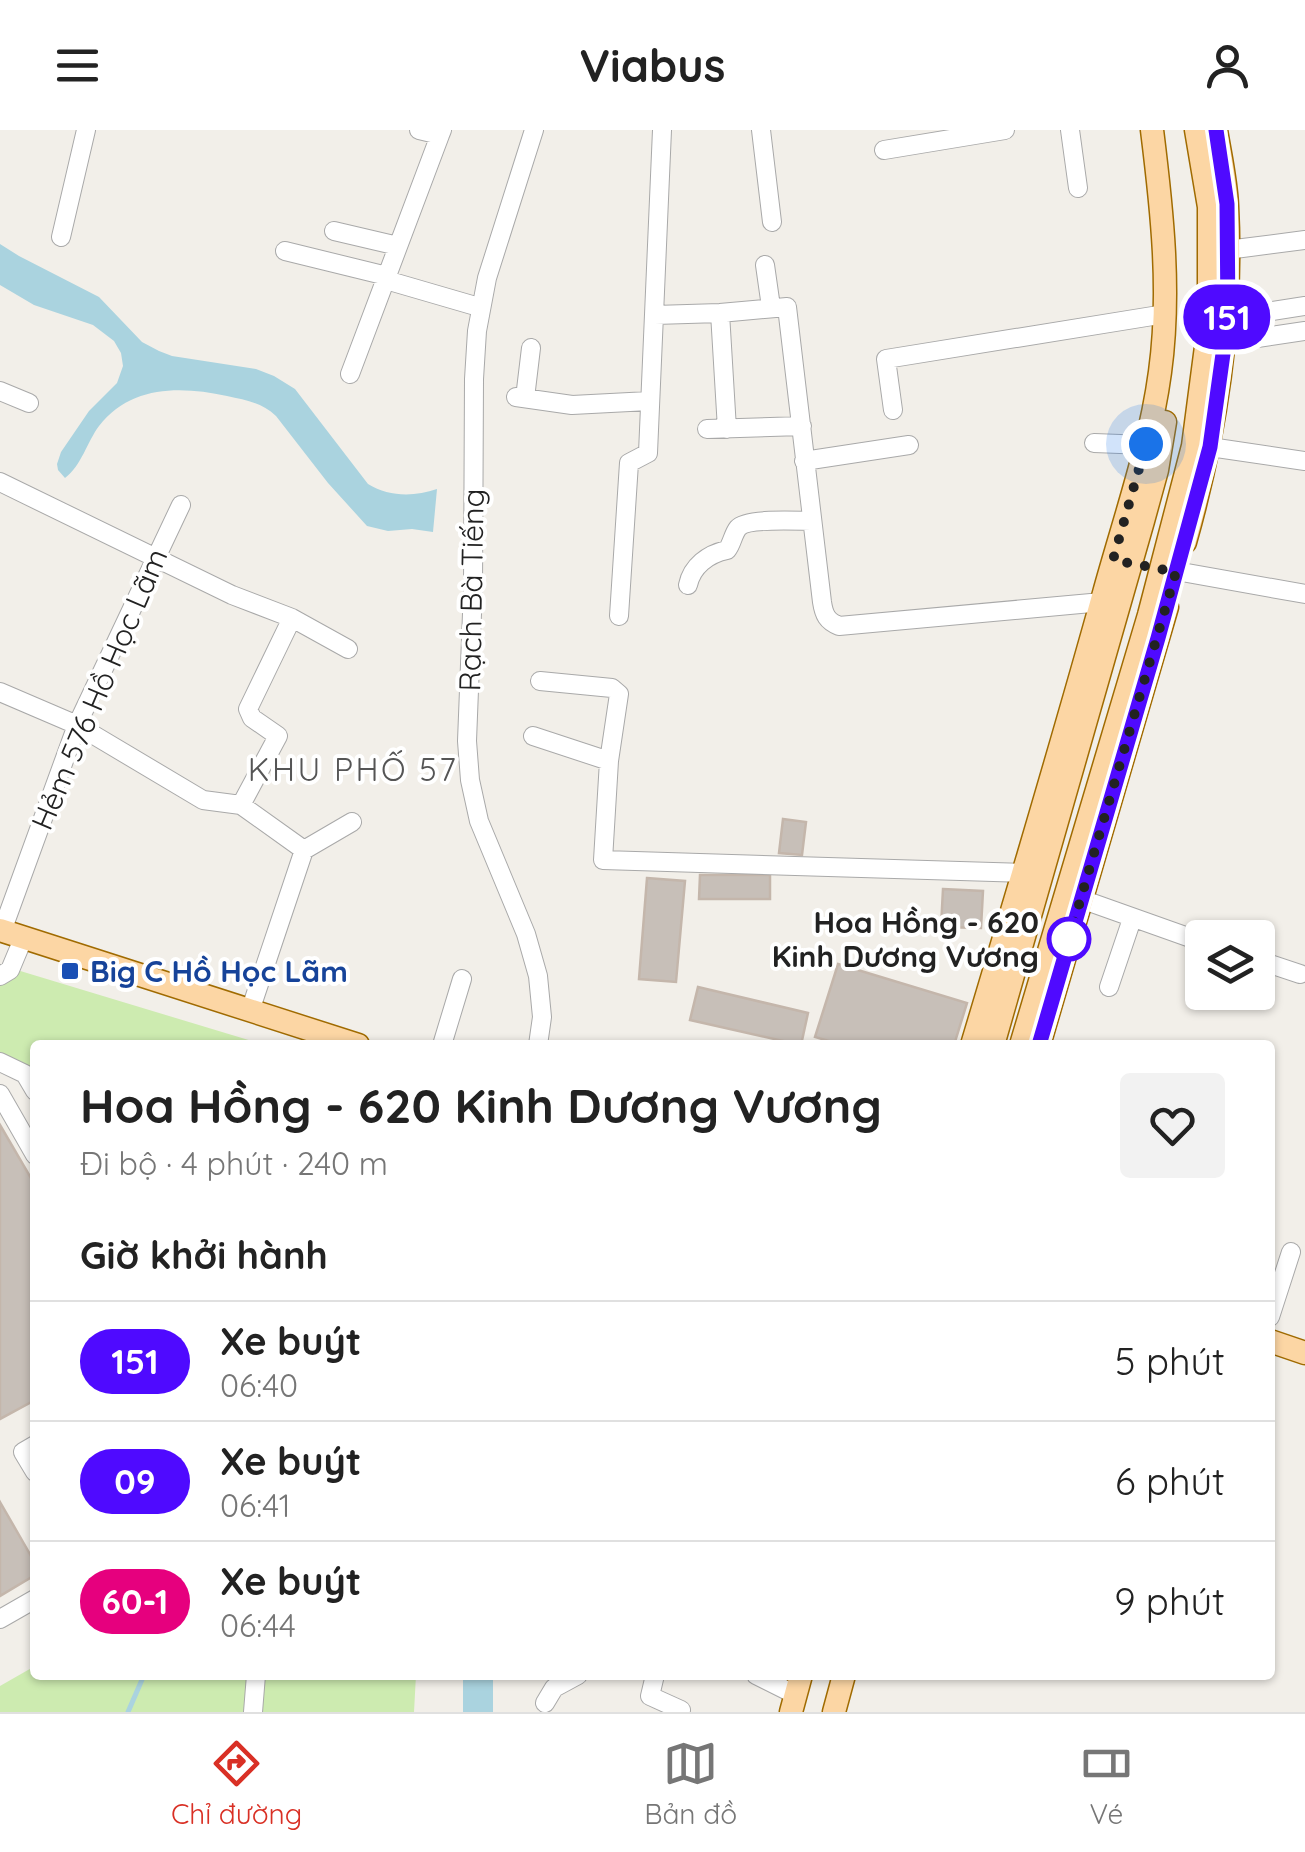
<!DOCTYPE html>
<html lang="vi">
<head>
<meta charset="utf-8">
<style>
	:root { --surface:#fff; --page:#f2f2f2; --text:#222; --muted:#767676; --line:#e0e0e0; --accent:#d93025 }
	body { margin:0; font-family:Quicksand,sans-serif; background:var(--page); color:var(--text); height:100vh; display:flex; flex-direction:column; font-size:38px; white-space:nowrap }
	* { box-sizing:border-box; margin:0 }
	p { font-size:32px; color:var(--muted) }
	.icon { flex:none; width:55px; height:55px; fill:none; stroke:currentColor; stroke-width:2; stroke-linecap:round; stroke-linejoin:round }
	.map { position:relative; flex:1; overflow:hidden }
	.drawer { position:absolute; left:30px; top:910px; width:1245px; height:640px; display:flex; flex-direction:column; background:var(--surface); border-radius:10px; box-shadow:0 2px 8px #0004 }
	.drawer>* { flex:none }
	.badge { padding:0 20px; border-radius:32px; font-size:35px; line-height:65px }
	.tools { position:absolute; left:1185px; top:790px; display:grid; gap:20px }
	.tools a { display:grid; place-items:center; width:90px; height:90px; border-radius:10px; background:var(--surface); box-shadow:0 2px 8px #0004; font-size:50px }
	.you { position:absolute; width:50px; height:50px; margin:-25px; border:8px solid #fff; border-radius:50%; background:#1a73e8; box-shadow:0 0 0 15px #1a73e833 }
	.map>.badge { position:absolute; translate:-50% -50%; box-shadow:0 0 0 5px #fff }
	h2 { padding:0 50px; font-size:38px; line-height:90px }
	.round { display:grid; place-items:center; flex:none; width:105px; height:105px; border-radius:10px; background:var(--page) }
	.headline { display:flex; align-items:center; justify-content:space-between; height:170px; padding:0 50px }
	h1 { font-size:48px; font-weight:800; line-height:75px }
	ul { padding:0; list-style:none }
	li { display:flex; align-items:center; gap:30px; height:120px; padding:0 50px; border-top:2px solid var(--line) }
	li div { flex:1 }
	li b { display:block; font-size:38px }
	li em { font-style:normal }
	li .badge { min-width:110px; font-weight:700; text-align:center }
	header { display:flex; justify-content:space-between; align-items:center; height:130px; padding:0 50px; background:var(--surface); font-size:45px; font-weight:800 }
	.dock { display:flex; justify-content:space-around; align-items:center; height:140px; border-top:2px solid var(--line); background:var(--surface); font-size:28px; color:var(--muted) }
	.dock a { display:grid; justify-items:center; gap:5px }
	.dock .selected { color:var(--accent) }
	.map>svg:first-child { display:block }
	.grass { fill:#cdebb0 }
	.water { fill:#aad3df }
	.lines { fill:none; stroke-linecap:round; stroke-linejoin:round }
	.stream { stroke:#aad3df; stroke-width:5 }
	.building { fill:#c7bfb8; stroke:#c4b6ab; stroke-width:2.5 }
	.minor-casing { stroke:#a9a9a9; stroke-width:20 }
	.major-casing { stroke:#a06b00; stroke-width:25 }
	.minor { stroke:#fff; stroke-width:18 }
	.major { stroke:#fcd6a4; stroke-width:22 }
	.line-casing { stroke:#fff; stroke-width:22 }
	.line { stroke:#4f0aff; stroke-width:15 }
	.walk { stroke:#222; stroke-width:10; stroke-dasharray:0 18 }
	.stop-dot { fill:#fff; stroke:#4f0aff; stroke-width:5 }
	.transit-dot { fill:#1a4fb4; stroke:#fff; stroke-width:4 }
	.labels { text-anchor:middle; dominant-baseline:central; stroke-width:8; stroke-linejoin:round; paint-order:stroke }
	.street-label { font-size:30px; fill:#222; stroke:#fff }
	.stop-label { font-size:30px; font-weight:bold; fill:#222; stroke:#fff; text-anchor:end }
	.transit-label { font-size:30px; font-weight:bold; fill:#164399; stroke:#fff; text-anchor:start }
	.neighbourhood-label { font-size:32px; letter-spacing:2.5px; fill:#555; stroke:#fff }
</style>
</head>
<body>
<header><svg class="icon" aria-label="menu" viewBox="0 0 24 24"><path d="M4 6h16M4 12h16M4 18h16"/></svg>Viabus<svg class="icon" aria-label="person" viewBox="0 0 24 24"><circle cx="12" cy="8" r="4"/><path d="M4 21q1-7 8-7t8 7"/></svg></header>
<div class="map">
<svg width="1305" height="1582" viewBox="0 0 1305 1582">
	<rect width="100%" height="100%" fill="#f2efe9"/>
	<path class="grass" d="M17,840L265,915H35V942L0,930V850Z
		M35,1536V1545H416L414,1582H0V1556Z"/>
	<path class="water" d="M0,114L19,126L99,167L142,212L159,221L172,226L256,239L274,246L295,259L368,354C389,367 414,367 437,359L433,402L412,399L388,401L367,396L328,353L276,286C262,273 246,270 227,266C181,256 131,255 99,296C87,312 82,335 65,348L58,340L57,334L61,322L89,281L117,253L123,236L121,223L114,211L93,195L34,175L0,155Z
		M463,1545H493V1582H463Z"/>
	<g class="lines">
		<path class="stream" d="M128,1582L144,1545"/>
	</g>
	<path class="building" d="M783,689L806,692L802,725L779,723Z
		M700,745H770V769H699Z
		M647,748L685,751L676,852L639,849Z
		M943,759L983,761L981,798L941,797Z
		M838,834L967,873L954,915H842L815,907Z
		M698,857L808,883L801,915L690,890Z
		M0,995L35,1055V1270L0,1289Z
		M0,1372L35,1433V1445L0,1466Z"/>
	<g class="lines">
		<g class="minor-casing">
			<path id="minor" d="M419,0L440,5L442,0
				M534,0L487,148L477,201L474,249L473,458L467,611L470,650L479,691L526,804L538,846L542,887L538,915
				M761,0L772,92
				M1070,0L1078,58
				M884,20L1005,0
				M334,101L398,116
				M61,107L86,0
				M1227,120L1305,110
				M285,121L387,146
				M765,135L771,177
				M386,150L472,175
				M720,183L727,299
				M655,185L720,183L787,177L822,472C824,485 827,491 839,496L1102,472
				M1227,188L1305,176
				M1224,213L1305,201
				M350,244L440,5
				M0,261L29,273
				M516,267L572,275L649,271
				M525,268L531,218
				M893,280L886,229L1165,184
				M707,299L802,296
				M1094,313L1146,315
				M1210,317L1305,331
				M804,331L909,315
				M0,352L232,465L292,488L348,519
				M1176,441L1305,464
				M688,455C692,436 708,424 727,420C732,414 733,404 738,398C746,388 797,391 812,391
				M619,486L629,333L648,323L662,0
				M540,551L612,558L619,564L609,631L603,730L1024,743
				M0,562L77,595L203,670L241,675L304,720
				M533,606L609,631
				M241,675L278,606L252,588L248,579L292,488
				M1081,769L1202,812
				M2,801L77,595L181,375
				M1258,830L1300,844
				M0,846L10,840L23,809
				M1109,857L1132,789
				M250,881L304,720L352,692
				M442,915L462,849
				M0,932L25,944L35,961
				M0,964L35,1025
				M1270,1187L1291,1122
				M35,1315L23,1322L35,1342
				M0,1489L35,1469
				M655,1545L650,1566L681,1580L680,1582
				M756,1545L796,1565
				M545,1573L554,1558L578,1545
				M253,1582L256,1545"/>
		</g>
		<g class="major-casing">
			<path id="major" d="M1185,412C1216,303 1233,190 1227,76C1226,51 1220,25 1216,0
				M0,800L358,915
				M972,915C1017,765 1062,614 1104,463C1124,390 1150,317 1160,242C1171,162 1162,80 1152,0
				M993,915L1143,391L1157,340L1165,292
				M1021,915L1149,485L1193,316L1209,194V77L1196,0
				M1039,915L1167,477
				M1270,1211L1305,1223
				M791,1582L801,1545
				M834,1582L844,1545"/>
		</g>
		<use href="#minor" class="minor"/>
		<use href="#major" class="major"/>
	</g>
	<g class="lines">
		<g class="line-casing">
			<path id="line" d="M1039,915L1158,508L1210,317L1228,188L1227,74L1216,0"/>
		</g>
		<use href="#line" class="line"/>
		<path class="walk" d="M1069,809L1176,442L1113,430L1146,314"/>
	</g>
	<circle class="stop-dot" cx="1069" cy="809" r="20"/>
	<rect class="transit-dot" x="60" y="831" width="20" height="20" rx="5"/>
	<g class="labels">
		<g class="street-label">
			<text transform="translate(471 460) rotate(-89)">Rạch Bà Tiếng</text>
			<text transform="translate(99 559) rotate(-67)">Hẻm 576 Hồ Học Lãm</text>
		</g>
		<g class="stop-label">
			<text x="1039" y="792">Hoa Hồng - 620<tspan x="1039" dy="34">Kinh Dương Vương</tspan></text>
		</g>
		<g class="transit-label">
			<text x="90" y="841">Big C Hồ Học Lãm</text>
		</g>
		<g class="neighbourhood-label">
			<text x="353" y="639">KHU PHỐ 57</text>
		</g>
	</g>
</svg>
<div class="tools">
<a><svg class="icon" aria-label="layers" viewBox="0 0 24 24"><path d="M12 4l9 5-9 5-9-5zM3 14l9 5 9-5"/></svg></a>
</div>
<div class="you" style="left:1146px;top:314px"></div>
<b class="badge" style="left:1227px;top:187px;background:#4f0aff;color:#fff">151</b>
<section class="drawer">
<div class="headline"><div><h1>Hoa Hồng - 620 Kinh Dương Vương</h1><p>Đi bộ · 4 phút · 240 m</p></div><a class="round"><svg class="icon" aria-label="heart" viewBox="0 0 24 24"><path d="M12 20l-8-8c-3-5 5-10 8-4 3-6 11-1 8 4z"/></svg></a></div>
<h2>Giờ khởi hành</h2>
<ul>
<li><span class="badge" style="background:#4f0aff;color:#fff">151</span><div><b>Xe buýt</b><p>06:40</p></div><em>5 phút</em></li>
<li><span class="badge" style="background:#4f0aff;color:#fff">09</span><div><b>Xe buýt</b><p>06:41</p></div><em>6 phút</em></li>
<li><span class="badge" style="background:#e6007e;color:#fff">60-1</span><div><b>Xe buýt</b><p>06:44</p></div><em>9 phút</em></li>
</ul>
</section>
</div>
<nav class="dock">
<a class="selected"><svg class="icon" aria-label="directions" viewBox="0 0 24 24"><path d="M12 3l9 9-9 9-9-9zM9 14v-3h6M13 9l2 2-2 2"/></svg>Chỉ đường</a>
<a><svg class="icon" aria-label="map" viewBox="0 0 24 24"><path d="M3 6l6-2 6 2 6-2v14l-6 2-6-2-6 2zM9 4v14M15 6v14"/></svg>Bản đồ</a>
<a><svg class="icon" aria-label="tickets" viewBox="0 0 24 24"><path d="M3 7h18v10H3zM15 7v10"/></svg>Vé</a>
</nav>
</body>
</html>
